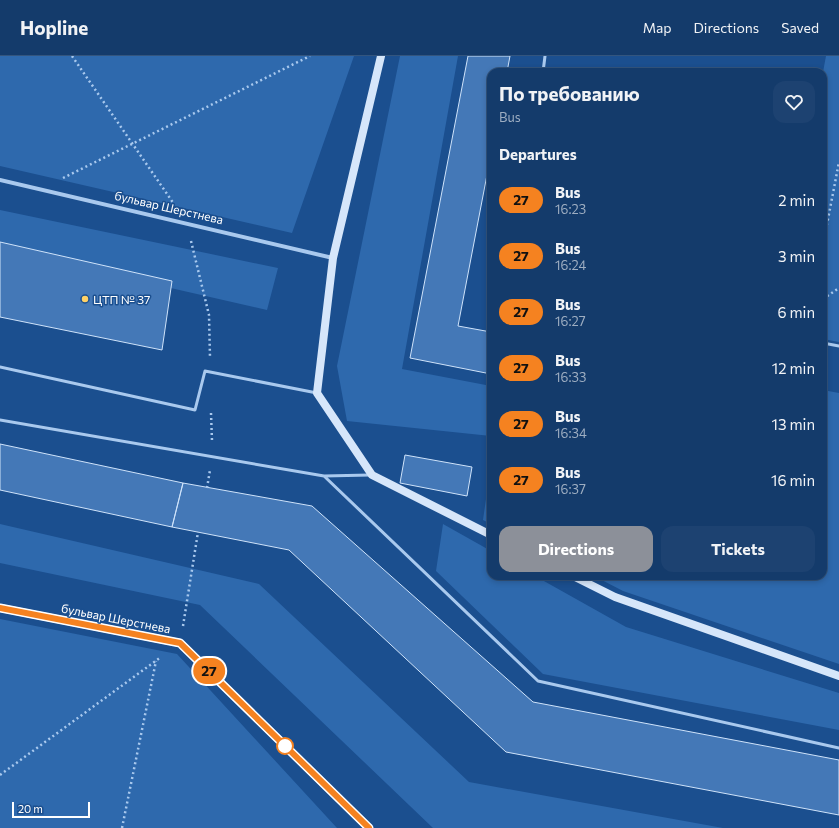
<!DOCTYPE html>
<html lang="en">
<head>
<meta charset="utf-8">
<style>
	:root { --surface:#143b6b; --page:#1d4271; --text:#f1f3f6; --muted:#9dadc1; --line:#33557e; --accent:#8c9099 }
	body { margin:0; font-family:Commissioner,sans-serif; background:var(--page); color:var(--text); height:100vh; display:flex; flex-direction:column; font-size:15px; white-space:nowrap }
	* { box-sizing:border-box; margin:0 }
	p { font-size:13px; color:var(--muted) }
	.icon { flex:none; width:22px; height:22px; fill:none; stroke:currentColor; stroke-width:2; stroke-linecap:round; stroke-linejoin:round }
	.map { position:relative; flex:1; overflow:hidden }
	.details { position:absolute; left:487px; top:12px; width:340px; height:512px; display:flex; flex-direction:column; background:var(--surface); border-radius:12px; box-shadow:0 2px 6px #0003,0 0 0 1px var(--line) }
	.details>* { flex:none }
	.badge { padding:0 8px; border-radius:13px; font-size:14px; line-height:26px }
	.scale { position:absolute; left:12px; bottom:10px; width:78px; box-sizing:border-box; padding-left:4px; border:2px solid #fff; border-top:0; font-size:11px; line-height:14px; white-space:nowrap; color:#fff; -webkit-text-stroke:3px #1b4f8f; paint-order:stroke }
	.map>.badge { position:absolute; translate:-50% -50%; box-shadow:0 0 0 2px #fff }
	h2 { padding:0 12px; font-size:15px; line-height:36px }
	.round { display:grid; place-items:center; flex:none; width:42px; height:42px; border-radius:12px; background:var(--page) }
	.head { display:flex; align-items:center; justify-content:space-between; height:68px; padding:0 12px }
	h1 { font-size:19px; font-weight:700; line-height:30px }
	.action { display:flex; gap:8px; margin-top:auto; padding:8px 12px }
	.action a { flex:1; height:46px; border-radius:12px; background:var(--accent); color:#fff; font-size:16px; font-weight:700; line-height:46px; text-align:center }
	.action a+a { background:var(--page); color:var(--text) }
	ul { padding:0; list-style:none }
	li { display:flex; align-items:center; gap:12px; height:56px; padding:0 12px }
	li div { flex:1 }
	li b { display:block; font-size:15px }
	li em { font-style:normal }
	li .badge { min-width:44px; font-weight:700; text-align:center }
	header { display:flex; align-items:center; gap:24px; box-sizing:border-box; height:56px; padding:0 20px; background:var(--surface); border-bottom:1px solid var(--line) }
	header strong { font-size:19px }
	nav { display:flex; gap:22px; margin-inline-start:auto; font-size:14px }
	.map>svg:first-child { display:block }
	.green { fill:#2e69ad }
	.building { fill:#4478b7; stroke:#cfe3fa }
	.lines { fill:none; stroke-linecap:round; stroke-linejoin:round }
	.path { stroke:#a9c9ee; stroke-width:2.5; stroke-dasharray:2 3; stroke-linecap:butt }
	.lane { stroke:#a9c9ee; stroke-width:3 }
	.street { stroke:#a9c9ee; stroke-width:4 }
	.secondary { stroke:#d6e6fa; stroke-width:8 }
	.line-casing { stroke:#fff; stroke-width:9 }
	.line { stroke:#f58220; stroke-width:6 }
	.poi-dot { fill:#ffd166; stroke:#1b4f8f; stroke-width:1.5 }
	.stop-dot { fill:#fff; stroke:#f58220; stroke-width:2 }
	.labels { text-anchor:middle; dominant-baseline:central; stroke-width:3; stroke-linejoin:round; paint-order:stroke }
	.street-label { font-size:12px; fill:#fff; stroke:#1b4f8f }
	.poi-label { font-size:12px; fill:#fff; stroke:#1b4f8f; text-anchor:start }
</style>
</head>
<body>
<header>
<strong>Hopline</strong>
<nav><a>Map</a><a>Directions</a><a>Saved</a></nav>
</header>
<div class="map">
<svg width="839" height="772" viewBox="0 0 839 772">
	<rect width="100%" height="100%" fill="#1b4f8f"/>
	<path class="green" d="M0,0H354L292,177L0,110Z
		M400,0H458L402,313L491,330V380L347,365L337,310Z
		M826,0H839V286L823,283V16Z
		M0,154L278,212L267,254L0,193Z
		M823,334L839,337V608L623,535L594,520H823Z
		M491,408V468L483,464Z
		M0,468L259,528L469,726L723,772H433L200,549L0,507Z
		M443,468L491,495V520H535L626,571L839,637V674L543,618L436,515Z
		M0,563L177,598L337,772H0Z"/>
	<path class="building" d="M468,0H510L507,16H491V98L458,270L491,276V318L410,302Z
		M0,186L172,225L162,294L0,261Z
		M0,388L183,427L172,471L0,434Z
		M405,399L472,411L467,440L400,427Z
		M183,427L312,450L533,646L839,704V759L506,696L289,494L172,471Z"/>
	<g class="lines">
		<path class="path" d="M72,0L174,148
			M63,122L310,0
			M191,185L209,259L210,302
			M823,189L839,106
			M823,243L839,232
			M211,357L212,385
			M207,432L210,414
			M183,570L198,476
			M0,719L161,601
			M122,772L156,605"/>
		<path class="lane" d="M543,16L545,0
			M823,287L839,290
			M0,311L195,354L205,315L317,337
			M0,364L324,420L538,625L839,692
			M324,420L370,419"/>
		<path class="street" d="M0,124L333,202"/>
		<path class="secondary" d="M381,0L333,202L317,337L372,419L491,479
			M573,520L615,541L839,620
			M0,552L180,587L369,772"/>
	</g>
	<g class="lines">
		<g class="line-casing">
			<path id="line" d="M0,552L180,587L369,772"/>
		</g>
		<use href="#line" class="line"/>
	</g>
	<circle class="poi-dot" cx="85" cy="243" r="4"/>
	<circle class="stop-dot" cx="285" cy="690" r="8"/>
	<g class="labels">
		<g class="street-label">
			<text transform="translate(169 151) rotate(13)">бульвар Шерстнева</text>
			<text transform="translate(116 562) rotate(11)">бульвар Шерстнева</text>
		</g>
		<g class="poi-label">
			<text x="93" y="243">ЦТП № 37</text>
		</g>
	</g>
</svg>
<div class="scale">20 m</div>
<b class="badge" style="left:209px;top:615px;background:#f58220;color:#111">27</b>
<section class="details">
<div class="head"><div><h1>По требованию</h1><p>Bus</p></div><a class="round"><svg class="icon" aria-label="heart" viewBox="0 0 24 24"><path d="M12 20l-8-8c-3-5 5-10 8-4 3-6 11-1 8 4z"/></svg></a></div>
<h2>Departures</h2>
<ul>
<li><span class="badge" style="background:#f58220;color:#111">27</span><div><b>Bus</b><p>16:23</p></div><em>2 min</em></li>
<li><span class="badge" style="background:#f58220;color:#111">27</span><div><b>Bus</b><p>16:24</p></div><em>3 min</em></li>
<li><span class="badge" style="background:#f58220;color:#111">27</span><div><b>Bus</b><p>16:27</p></div><em>6 min</em></li>
<li><span class="badge" style="background:#f58220;color:#111">27</span><div><b>Bus</b><p>16:33</p></div><em>12 min</em></li>
<li><span class="badge" style="background:#f58220;color:#111">27</span><div><b>Bus</b><p>16:34</p></div><em>13 min</em></li>
<li><span class="badge" style="background:#f58220;color:#111">27</span><div><b>Bus</b><p>16:37</p></div><em>16 min</em></li>
</ul>
<div class="action"><a>Directions</a><a>Tickets</a></div>
</section>
</div>
</body>
</html>
